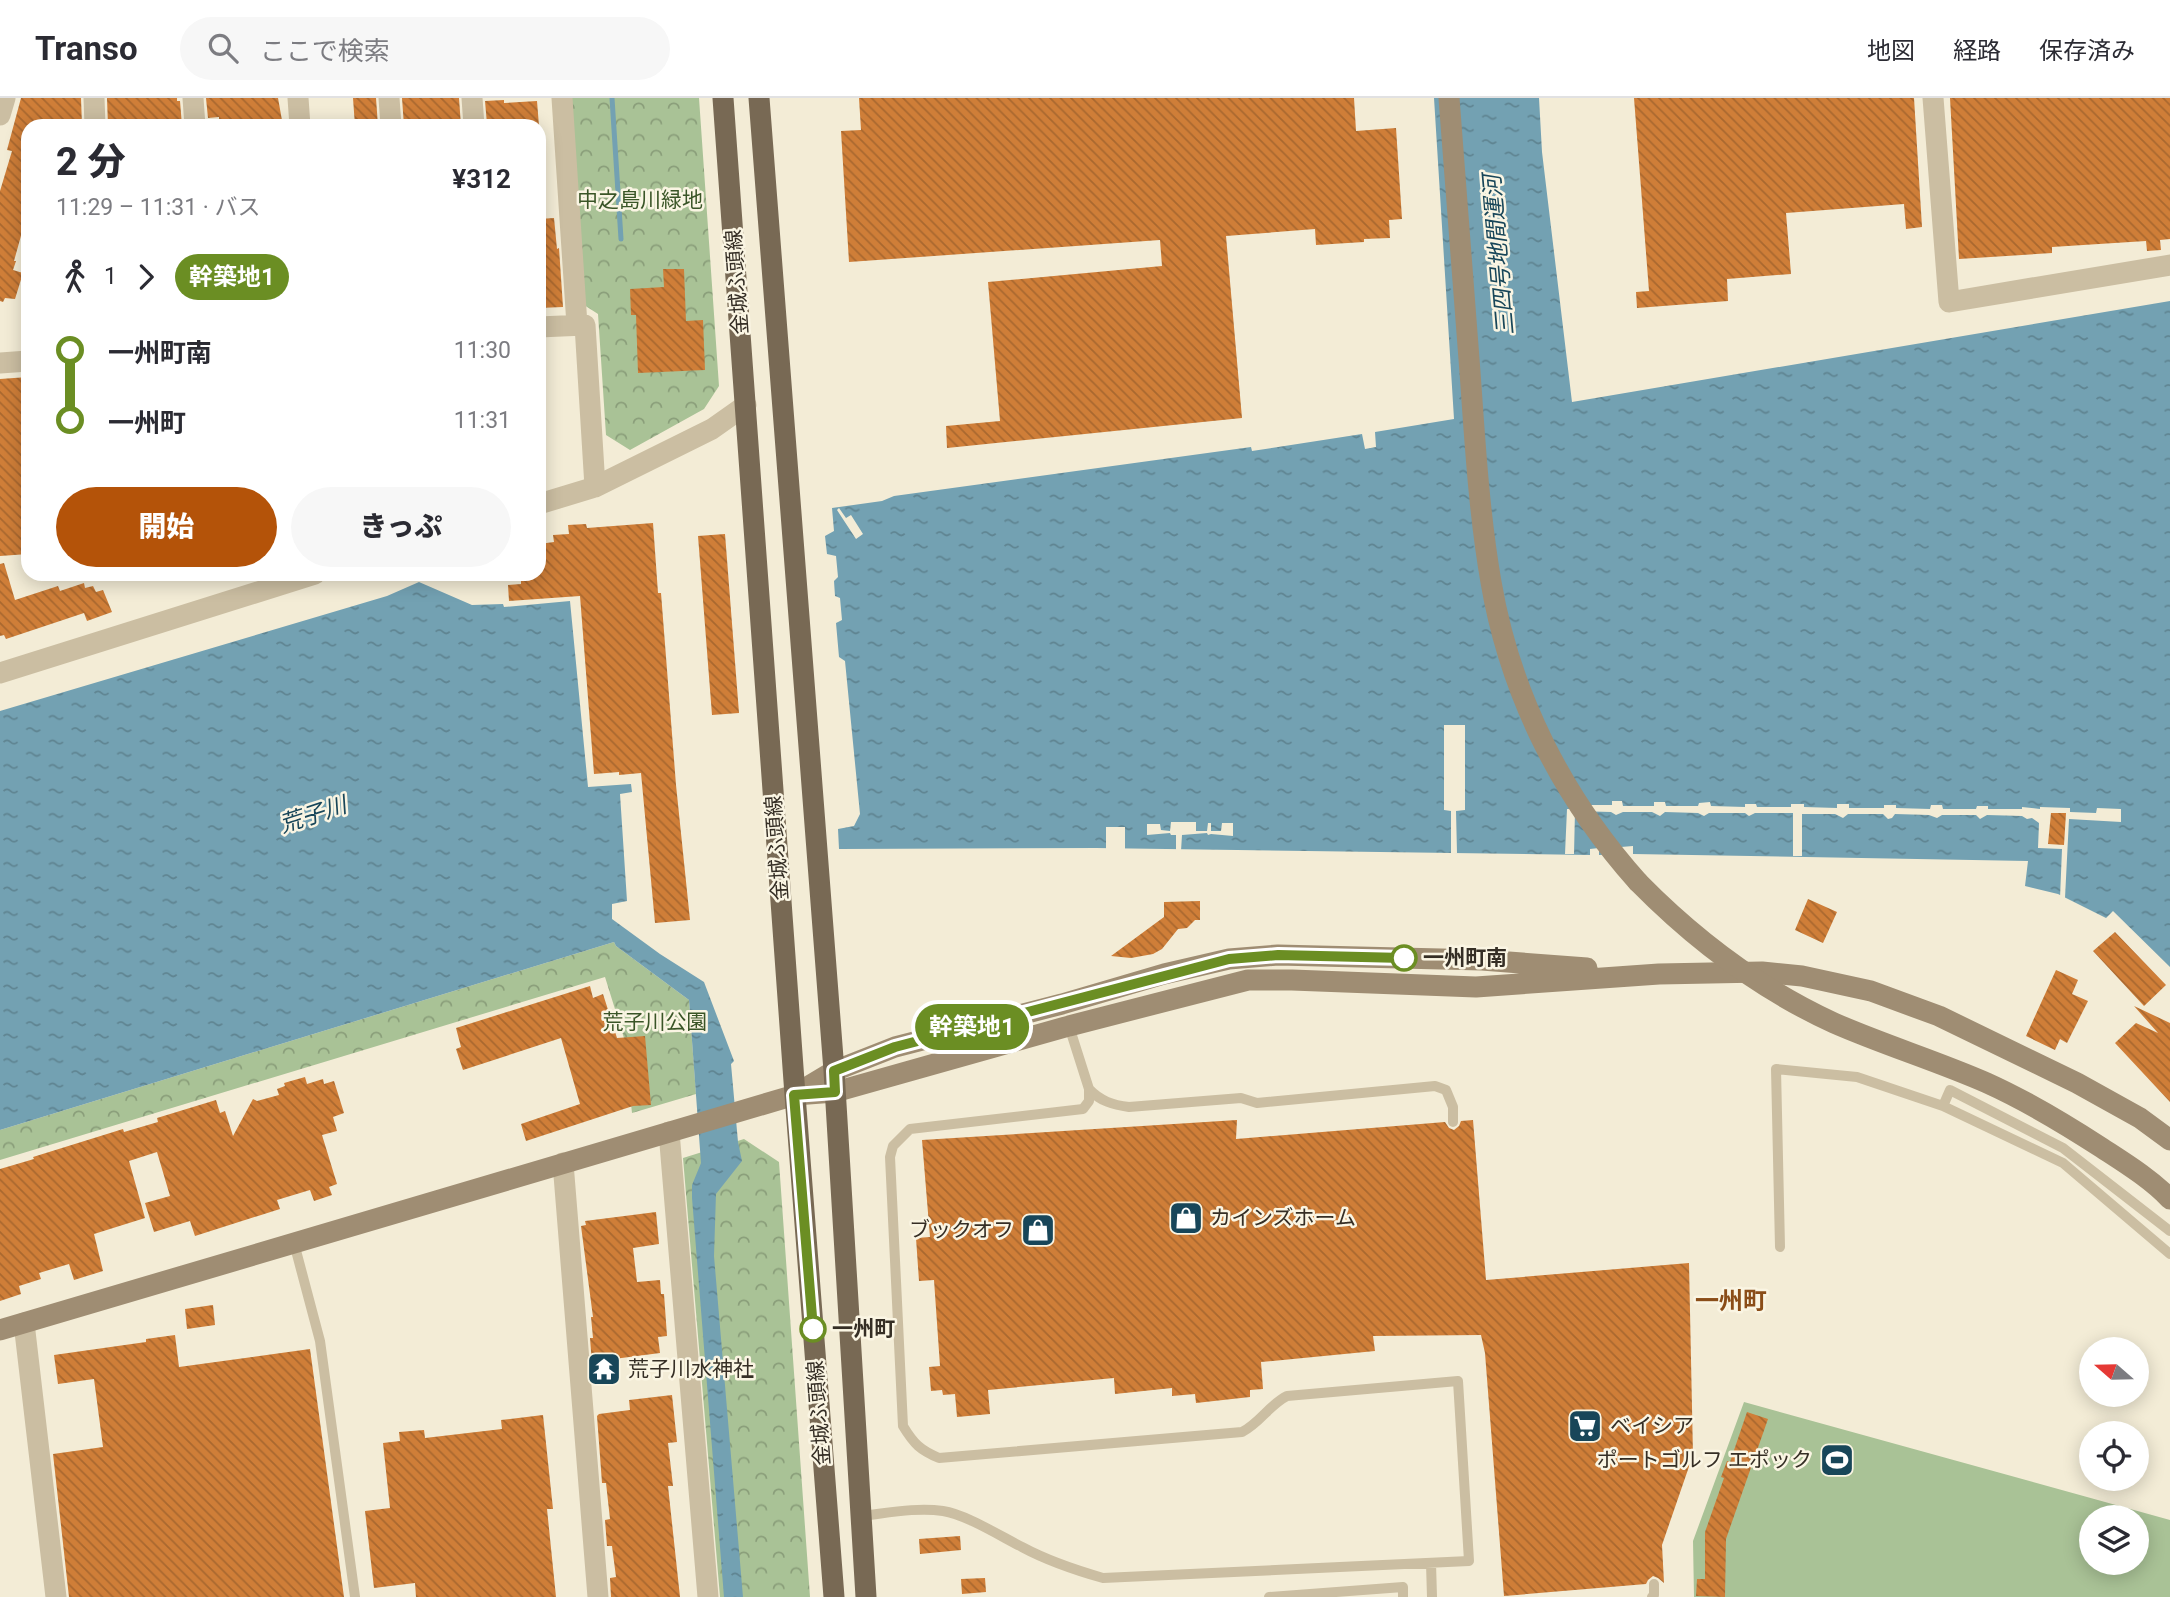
<!DOCTYPE html>
<html lang="ja">
<head>
<meta charset="utf-8">
<style>
	:root { --surface:#fff; --page:#f7f7f7; --text:#2b2b33; --muted:#7c7c81; --line:#e1e1e2; --accent:#b45309 }
	body { margin:0; font-family:Roboto,"Noto Sans JP",sans-serif; background:var(--page); color:var(--text); height:100vh; display:flex; flex-direction:column; font-size:26px; white-space:nowrap }
	* { box-sizing:border-box; margin:0 }
	p { font-size:23px; color:var(--muted) }
	.icon { flex:none; width:38px; height:38px; fill:none; stroke:currentColor; stroke-width:2; stroke-linecap:round; stroke-linejoin:round }
	.map { position:relative; flex:1; overflow:hidden }
	.drawer { position:absolute; left:21px; top:21px; width:525px; height:462px; display:flex; flex-direction:column; background:var(--surface); border-radius:21px; box-shadow:0 4px 18px #0003 }
	.drawer>* { flex:none }
	.badge { padding:0 14px; border-radius:23px; font-size:24px; line-height:46px }
	.needle { width:46px; rotate:290deg }
	.fabs { position:absolute; left:2079px; top:1239px; display:grid; gap:14px }
	.fabs a { display:grid; place-items:center; width:70px; height:70px; border-radius:50%; background:var(--surface); box-shadow:0 4px 18px #0003; font-size:35px }
	.map>.badge { position:absolute; translate:-50% -50%; box-shadow:0 0 0 4px #fff }
	.legs { display:flex; align-items:center; gap:10px; height:77px; padding:0 35px; font-size:23px }
	.legs p { margin-inline-start:auto }
	.headline { display:flex; align-items:center; justify-content:space-between; height:119px; padding:0 35px }
	h1 { font-size:38px; font-weight:800; line-height:52px }
	.primary-button { display:flex; gap:14px; margin-top:auto; padding:14px 35px }
	.primary-button a { flex:1; height:80px; border-radius:42px; background:var(--accent); color:#fff; font-size:28px; font-weight:800; line-height:80px; text-align:center }
	.primary-button a+a { background:var(--page); color:var(--text) }
	ul { padding:0 35px; list-style:none }
	li { display:flex; align-items:center; gap:24px; height:70px; font-size:26px }
	li i { display:grid; place-items:center; width:10px; height:100%; margin:0 9px; background:currentColor }
	li i::after { content:''; width:18px; height:18px; margin:-9px; border:5px solid; border-radius:50%; background:var(--surface) }
	li p { margin-inline-start:auto }
	li:first-child i { background:linear-gradient(#0000 50%,currentColor 0) }
	li:last-child i { background:linear-gradient(currentColor 50%,#0000 0) }
	header { display:flex; align-items:center; gap:42px; box-sizing:border-box; height:98px; padding:0 35px; background:var(--surface); border-bottom:2px solid var(--line) }
	header strong { font-size:33px }
	nav { display:flex; gap:38px; margin-inline-start:auto; font-size:24px }
	.search { width:490px; height:63px; background:var(--page); display:flex; align-items:center; gap:18px; box-sizing:border-box; padding:0 24px; border-radius:38px; color:var(--muted); font-size:26px }
	.map>svg:first-child { display:block }
	.grass { fill:#a9c296; fill-rule:evenodd }
	.park { fill:url(#park-crowns) }
	.water { fill:url(#water-ripples) }
	.pier { fill:#f3ecd6 }
	.lines { fill:none; stroke-linecap:round; stroke-linejoin:round }
	.stream { stroke:#73a1b2; stroke-width:5 }
	.building { fill:url(#building-back-hatch) }
	.lane { stroke:#cbbea2; stroke-width:10 }
	.street { stroke:#cbbea2; stroke-width:21 }
	.secondary { stroke:#9f8d73; stroke-width:21 }
	.primary { stroke:#786954; stroke-width:21 }
	.secondary-bridge { stroke:#9f8d73; stroke-width:21 }
	.line-1-casing { stroke:#fff; stroke-width:16 }
	.line-1 { stroke:#6b8e23; stroke-width:10 }
	.stop-1-dot { fill:#fff; stroke:#6b8e23; stroke-width:3.5 }
	.labels { text-anchor:middle; dominant-baseline:central; stroke-width:5; stroke-linejoin:round; paint-order:stroke }
	.park-label { font-size:21px; fill:#3a5527; stroke:#faf5e3 }
	.street-label { font-size:21px; fill:#352e25; stroke:#faf5e3 }
	.stop-label { font-size:21px; font-weight:bold; fill:#352e25; stroke:#faf5e3; text-anchor:start }
	.poi-label { font-size:21px; fill:#352e25; stroke:#faf5e3; text-anchor:start }
	.water-label { font-size:23px; font-style:italic; fill:#184659; stroke:#faf5e3 }
	.quarter-label { font-size:24px; font-weight:bold; fill:#8a4d18; stroke:#faf5e3 }
</style>
</head>
<body>
<header>
<strong>Transo</strong>
<div class="search"><svg class="icon" aria-label="search" viewBox="0 0 24 24"><circle cx="10" cy="10" r="6"/><path d="M15 15l6 6"/></svg>ここで検索</div>
<nav><a>地図</a><a>経路</a><a>保存済み</a></nav>
</header>
<div class="map">
<svg width="2170" height="1499" viewBox="0 0 2170 1499">
	<defs>
		<pattern id="park-crowns" width="20" height="18" patternUnits="userSpaceOnUse" patternTransform="scale(1.75)"><rect width="20" height="18" fill="#a9c296"/><path d="M2 6a3 3 0 1 1 6 0M12 15a3 3 0 1 1 6 0" fill="none" stroke="#8a9e7a"/></pattern>
		<pattern id="water-ripples" width="26" height="14" patternUnits="userSpaceOnUse" patternTransform="scale(1.75)"><rect width="26" height="14" fill="#73a1b2"/><path d="M2 4q2-2 4 0t4 0M15 11q2-2 4 0t4 0" fill="none" stroke="#5f8491"/></pattern>
		<pattern id="building-back-hatch" width="6" height="6" patternUnits="userSpaceOnUse" patternTransform="scale(1.75)"><rect width="6" height="6" fill="#cf7e38"/><path d="M-1 5l2 2M0 0l6 6M5-1l2 2" fill="none" stroke="#a9682f"/></pattern>
	</defs>
	<rect width="100%" height="100%" fill="#f3ecd6"/>
	<path class="grass" d="M1744,1304L2170,1422V1499H1694L1693,1443ZM2091,1419H2137V1465H2091Z"/>
	<path class="park" d="M567,0H699L719,288L704,311L630,352L606,337L598,216L581,205Z
		M614,844L616,848L689,902L696,996L632,1015L624,940L605,879L0,1062V1032Z
		M744,1041L779,1064L810,1499H720L683,1060Z"/>
	<path class="water" d="M1434,0H1539L1542,54L1572,304L2170,203V869L2113,813L2106,820L2058,796L2025,788L2028,763L1633,756V748L1621,749V756L1599,757V750L1590,751V757L1096,750L839,751L838,731L854,728L860,716L845,563L839,559L836,525L842,522L840,500L835,498L834,483L838,479L836,458L827,456L825,438L834,433L832,410L882,403L894,398L1251,349L1252,353L1362,336L1365,351L1376,349L1375,334L1454,321Z
		M419,484L472,507L503,506L504,509L570,503L588,689L631,686L632,694L620,696L627,803L612,806V821L660,856L704,884L734,963L731,966L738,1044L742,1063L716,1096L714,1158L743,1499H724L692,1100V1087L701,1065L689,902L616,848L614,844L0,1032V613L387,498Z"/>
	<path class="pier" d="M839,410L846,420L851,417L863,436L856,441L837,412Z
		M1444,627H1465V712L1456,713L1457,755H1451V713L1444,712Z
		M1612,703H1622L1623,708H1654V704H1665L1666,708H1698L1699,705L1710,704L1711,708L1745,709V706H1756L1757,709H1791V706H1804V709L1837,710V706H1849V710H1884V707H1896V710L1930,711L1931,707H1942L1943,711H1976L1977,708H1988V711H2022V709L2040,711V709L2070,710V714L2096,715L2097,710L2121,711V724L2069,721L2065,800H2060L2062,751L2038,750L2039,725L2032,720L2027,721L2022,718L1987,717L1980,721L1976,717H1942L1937,720L1929,717L1895,716L1892,720L1888,721L1883,716H1848L1843,720L1835,716H1802V758H1793V715H1755L1749,718L1745,715H1709L1704,718L1698,715L1665,714L1660,718L1652,714H1623L1616,717L1611,714L1575,713L1574,756H1565L1567,711H1572V707H1612Z
		M1171,724H1196V733H1207L1208,725H1211V733H1221L1222,725H1233V738L1211,736L1208,737L1207,735L1182,737L1181,753H1176V737H1171L1170,735L1147,737V726H1160L1161,732L1170,733Z
		M1106,729H1125V751H1106Z"/>
	<g class="lines">
		<path class="stream" d="M612,0L621,141"/>
	</g>
	<path class="building" d="M21,0H81L82,28H28V128L24,127L14,163H16L13,172L23,175L15,201L5,200L3,204L0,203V93L12,53L7,52Z
		M107,0H177V3H180L182,28H108Z
		M206,0H278L283,28H255L254,22L219,24V19L208,20Z
		M353,0H376L378,28H355Z
		M402,0H459L461,28H404Z
		M859,0H1354L1356,33L1396,30L1402,121L1389,122L1390,140L1364,141V144L1316,147L1315,131L1226,138L1242,320L947,350L946,328L1000,323L988,184L1162,168L1160,142L849,164L841,33L861,32Z
		M1634,0H1914L1922,129L1906,131L1904,106L1786,115L1791,176L1727,181L1728,203L1637,210L1636,194L1649,193Z
		M1950,0H2170V141L2160,142L2161,152L2147,153L2146,143L2052,149V155L1959,161Z
		M504,2V5L537,3L539,28H513V25L487,26L485,3Z
		M554,120L557,151L559,150L563,209L539,210V121Z
		M663,171H684L686,223L703,222L705,272L638,275L636,217H631L630,191L664,189Z
		M28,279V456L0,458V281Z
		M653,425L658,495H661L676,687L690,822L655,825L641,675L619,677V674L594,676L580,498L509,503L508,487L521,486V476H539V446L554,444L553,437L569,436L568,427L586,426L587,430Z
		M725,436L739,615L712,617L698,438Z
		M4,465L15,502L58,488L60,493L84,485L85,490L93,488L96,494L103,492L112,514L87,523L84,515L6,541L4,537L0,538V466Z
		M2051,715H2066L2064,747L2048,746Z
		M1808,801L1837,814L1823,845L1795,832Z
		M1200,803V822H1195L1187,830L1178,831L1162,851L1153,856L1131,860L1111,858L1164,819V804Z
		M2115,834L2166,887L2144,908L2093,853Z
		M2056,872L2078,882L2072,896L2088,903L2067,945L2060,941L2055,952L2026,938Z
		M590,888L593,900L603,896L617,940L645,938L651,1007L633,1008L526,1043L521,1026L580,1006L561,940L463,972L456,951L461,949L456,930Z
		M2134,908L2170,925V1004L2115,945L2136,925L2158,935Z
		M305,979L307,986L323,981L324,986L334,983L344,1015L333,1019L337,1033L322,1037L337,1086L329,1089L332,1097L314,1103L310,1092L277,1102L280,1111L195,1138L190,1123L154,1134L145,1105L170,1098L157,1054L129,1063L145,1120L94,1136L103,1173L74,1182L69,1166L39,1175L41,1181L19,1188L21,1196L0,1203V1071L34,1061L33,1059L123,1031L124,1034L158,1024L157,1020L216,1002L220,1015L225,1013L233,1038L253,1001L257,1003L279,997L277,991L285,988L284,985Z
		M1237,1022L1236,1041L1445,1024L1449,1030L1454,1032L1459,1028L1461,1023L1473,1022L1486,1182L1689,1165L1693,1357L1662,1447L1664,1485L1658,1480L1653,1478L1648,1482L1646,1486L1504,1498L1485,1255L1481,1237L1373,1238L1375,1253L1261,1264L1263,1291L1250,1292V1299L1196,1305L1195,1296L1172,1298V1290L1115,1296L1114,1280L988,1292L990,1316L957,1319L955,1296L943,1297L942,1292L931,1293L929,1269L940,1268L934,1182L919,1183L916,1140L930,1139L922,1042Z
		M656,1114L659,1146L633,1150L637,1184L660,1182L661,1196H664L667,1238L658,1239L660,1255L614,1261L615,1276L593,1279L590,1240H593L591,1219H593L581,1128L586,1127L585,1123Z
		M213,1207L215,1227L187,1231L185,1211Z
		M175,1237L179,1269L310,1251L344,1499H69L53,1356L103,1349L94,1281L58,1286L54,1257L146,1244V1241Z
		M672,1297L677,1344L668,1345L673,1388H668L680,1499H611L610,1480L616,1479L612,1448H607L605,1422L610,1421L606,1385H602L597,1318L599,1316L630,1312L629,1302Z
		M1747,1314L1768,1321L1726,1441L1725,1499L1696,1498L1697,1481H1705V1434L1724,1380L1721,1379L1727,1363L1730,1364Z
		M543,1317L553,1411H547L556,1499H416L415,1485L374,1490L365,1413L390,1410L383,1345L400,1343L399,1334L424,1332L425,1340L502,1331L501,1322Z
		M960,1438L961,1452L920,1456L919,1441Z
		M985,1480L986,1494L962,1496L961,1481Z"/>
	<g class="lines">
		<path class="lane" d="M1089,991C1100,1003 1113,1007 1129,1009L1241,1000L1257,1005L1435,988L1446,992L1453,1009V1024
			M1943,1008L1950,992L2063,1050L2170,1133
			M294,1145L320,1243L355,1499
			M1780,1149L1776,971L1857,979L1943,1008L2063,1065L2170,1156
			M862,1418C888,1415 917,1409 943,1413C965,1416 1002,1439 1022,1449C1048,1463 1075,1472 1103,1480L1469,1463L1458,1283L1287,1298C1269,1307 1260,1325 1242,1334L939,1360C920,1352 914,1346 903,1328L890,1059L893,1048L910,1031L1083,1011L1089,1003V991L1068,925
			M1431,1465L1432,1499
			M1269,1499L1403,1489V1499
			M1652,1499L1654,1497V1486"/>
		<path class="street" d="M94,0L95,28
			M193,0L195,28
			M298,0L300,28
			M389,0L391,28
			M472,0L474,28
			M562,0L577,227
			M1933,0L1949,204L2170,167
			M0,17L5,0
			M539,229L585,227L595,389
			M0,265L28,263
			M539,406L595,389L712,331L746,307
			M0,575L315,476
			M669,1034L708,1499
			M563,1065L598,1499
			M24,1225L56,1499"/>
		<path class="secondary" d="M1449,0C1456,91 1463,183 1470,274C1475,344 1479,415 1491,484C1510,596 1562,699 1638,784
			M799,994L834,973L895,949L1062,906L1164,876L1229,861L1278,857L1482,862L1587,870
			M0,1232L795,997L835,994L1069,928L1248,882H1292L1476,889L1659,876L1762,874L1802,878L1871,893L1939,918L2077,985L2140,1020L2170,1042"/>
		<path class="primary" d="M723,0L795,997L834,1499
			M759,0L834,973L866,1499"/>
		<path class="secondary-bridge" d="M1638,784C1695,842 1760,891 1834,925C1884,947 1937,963 1987,985C2027,1003 2065,1026 2102,1050C2125,1065 2151,1081 2170,1101"/>
	</g>
	<g class="lines">
		<g class="line-1-casing">
			<path id="line-1" d="M813,1231L794,997L835,994L834,973L895,949L1229,861L1278,857L1404,860"/>
		</g>
		<use href="#line-1" class="line-1"/>
	</g>
	<defs>
		<g id="shop-square" transform="scale(1.75)"><rect x="-9" y="-9" width="18" height="18" rx="4" fill="#184659" stroke="#faf5e3"/><path d="M-5-2.5h2.3a2.7 3.5 0 0 1 5.4 0H5L5.5 6h-11ZM-1.5-2.5h3a1.5 2.3 0 0 0-3 0Z" fill="#fff"/></g>
		<g id="temple-square" transform="scale(1.75)"><rect x="-9" y="-9" width="18" height="18" rx="4" fill="#184659" stroke="#faf5e3"/><path d="M0-6L5-2H3V0L6.5 2.5H4V6H1.5V3h-3V6H-4V2.5H-6.5L-3 0V-2H-5Z" fill="#fff"/></g>
		<g id="supermarket-square" transform="scale(1.75)"><rect x="-9" y="-9" width="18" height="18" rx="4" fill="#184659" stroke="#faf5e3"/><path d="M-6-5.5h2.5l.6 2H6L4.5 2H-2.5L-4.4-4H-6ZM-1.5 3.2a1.3 1.3 0 1 0 .1 0ZM3 3.2a1.3 1.3 0 1 0 .1 0Z" fill="#fff"/></g>
		<g id="stadium-square" transform="scale(1.75)"><rect x="-9" y="-9" width="18" height="18" rx="4" fill="#184659" stroke="#faf5e3"/><path d="M0-5a6.5 5 0 1 0 0 10a6.5 5 0 1 0 0-10ZM-3.5-1.8h7v3.6h-7Z" fill="#fff"/></g>
	</defs>
	<g fill-rule="evenodd">
		<use href="#shop-square" x="1186" y="1120"/>
		<use href="#shop-square" x="1038" y="1132"/>
		<use href="#temple-square" x="604" y="1271"/>
		<use href="#supermarket-square" x="1585" y="1328"/>
		<use href="#stadium-square" x="1837" y="1362"/>
	</g>
	<g class="stop-1-dot">
		<circle cx="1404" cy="860" r="12"/>
		<circle cx="813" cy="1231" r="12"/>
	</g>
	<g class="labels">
		<g class="park-label">
			<text x="640" y="102">中之島川緑地</text>
			<text x="655" y="924">荒子川公園</text>
		</g>
		<g class="street-label">
			<text transform="translate(737 184) rotate(-94)">金城ふ頭線</text>
			<text transform="translate(777 750) rotate(-94)">金城ふ頭線</text>
			<text transform="translate(819 1315) rotate(-94)">金城ふ頭線</text>
		</g>
		<g class="stop-label">
			<text x="1423" y="860">一州町南</text>
			<text x="832" y="1231">一州町</text>
		</g>
		<g class="poi-label">
			<text x="1210" y="1120">カインズホーム</text>
			<text x="1014" y="1132" text-anchor="end">ブックオフ</text>
			<text x="628" y="1271">荒子川水神社</text>
			<text x="1610" y="1328">ベイシア</text>
			<text x="1812" y="1362" text-anchor="end">ポートゴルフ エポック</text>
		</g>
		<g class="water-label">
			<text transform="translate(1499 157) rotate(-95)">三四号地間運河</text>
			<text transform="translate(313 717) rotate(-18)">荒子川</text>
		</g>
		<g class="quarter-label">
			<text x="1731" y="1203">一州町</text>
		</g>
	</g>
</svg>
<div class="fabs">
<a><svg class="needle" viewBox="-14 -14 28 28"><path d="M0-13l5 13h-10z" fill="#e53935"/><path d="M0 13l5-13h-10z" fill="#7c7c81"/></svg></a>
<a><svg class="icon" aria-label="locate" viewBox="0 0 24 24"><circle cx="12" cy="12" r="6"/><path d="M12 2v4M12 18v4M2 12h4M18 12h4"/></svg></a>
<a><svg class="icon" aria-label="layers" viewBox="0 0 24 24"><path d="M12 4l9 5-9 5-9-5zM3 14l9 5 9-5"/></svg></a>
</div>
<b class="badge" style="left:972px;top:929px;background:#6b8e23;color:#fff">幹築地1</b>
<section class="drawer">
<div class="headline"><div><h1>2 分</h1><p>11:29 – 11:31 · バス</p></div><b>¥312</b></div>
<div class="legs"><svg class="icon" aria-label="walk" viewBox="0 0 24 24"><circle cx="13" cy="4" r="2"/><path d="M13 8l-2 6 4 7M11 14l-3 7M7 12l3-4h3l4 4"/></svg>1<svg class="icon" aria-label="forward" viewBox="0 0 24 24"><path d="M9 5l7 7-7 7"/></svg><b class="badge" style="background:#6b8e23;color:#fff">幹築地1</b></div>
<ul>
<li><i style="color:#6b8e23"></i><b>一州町南</b><p>11:30</p></li>
<li><i style="color:#6b8e23"></i><b>一州町</b><p>11:31</p></li>
</ul>
<div class="primary-button"><a>開始</a><a>きっぷ</a></div>
</section>
</div>
</body>
</html>
